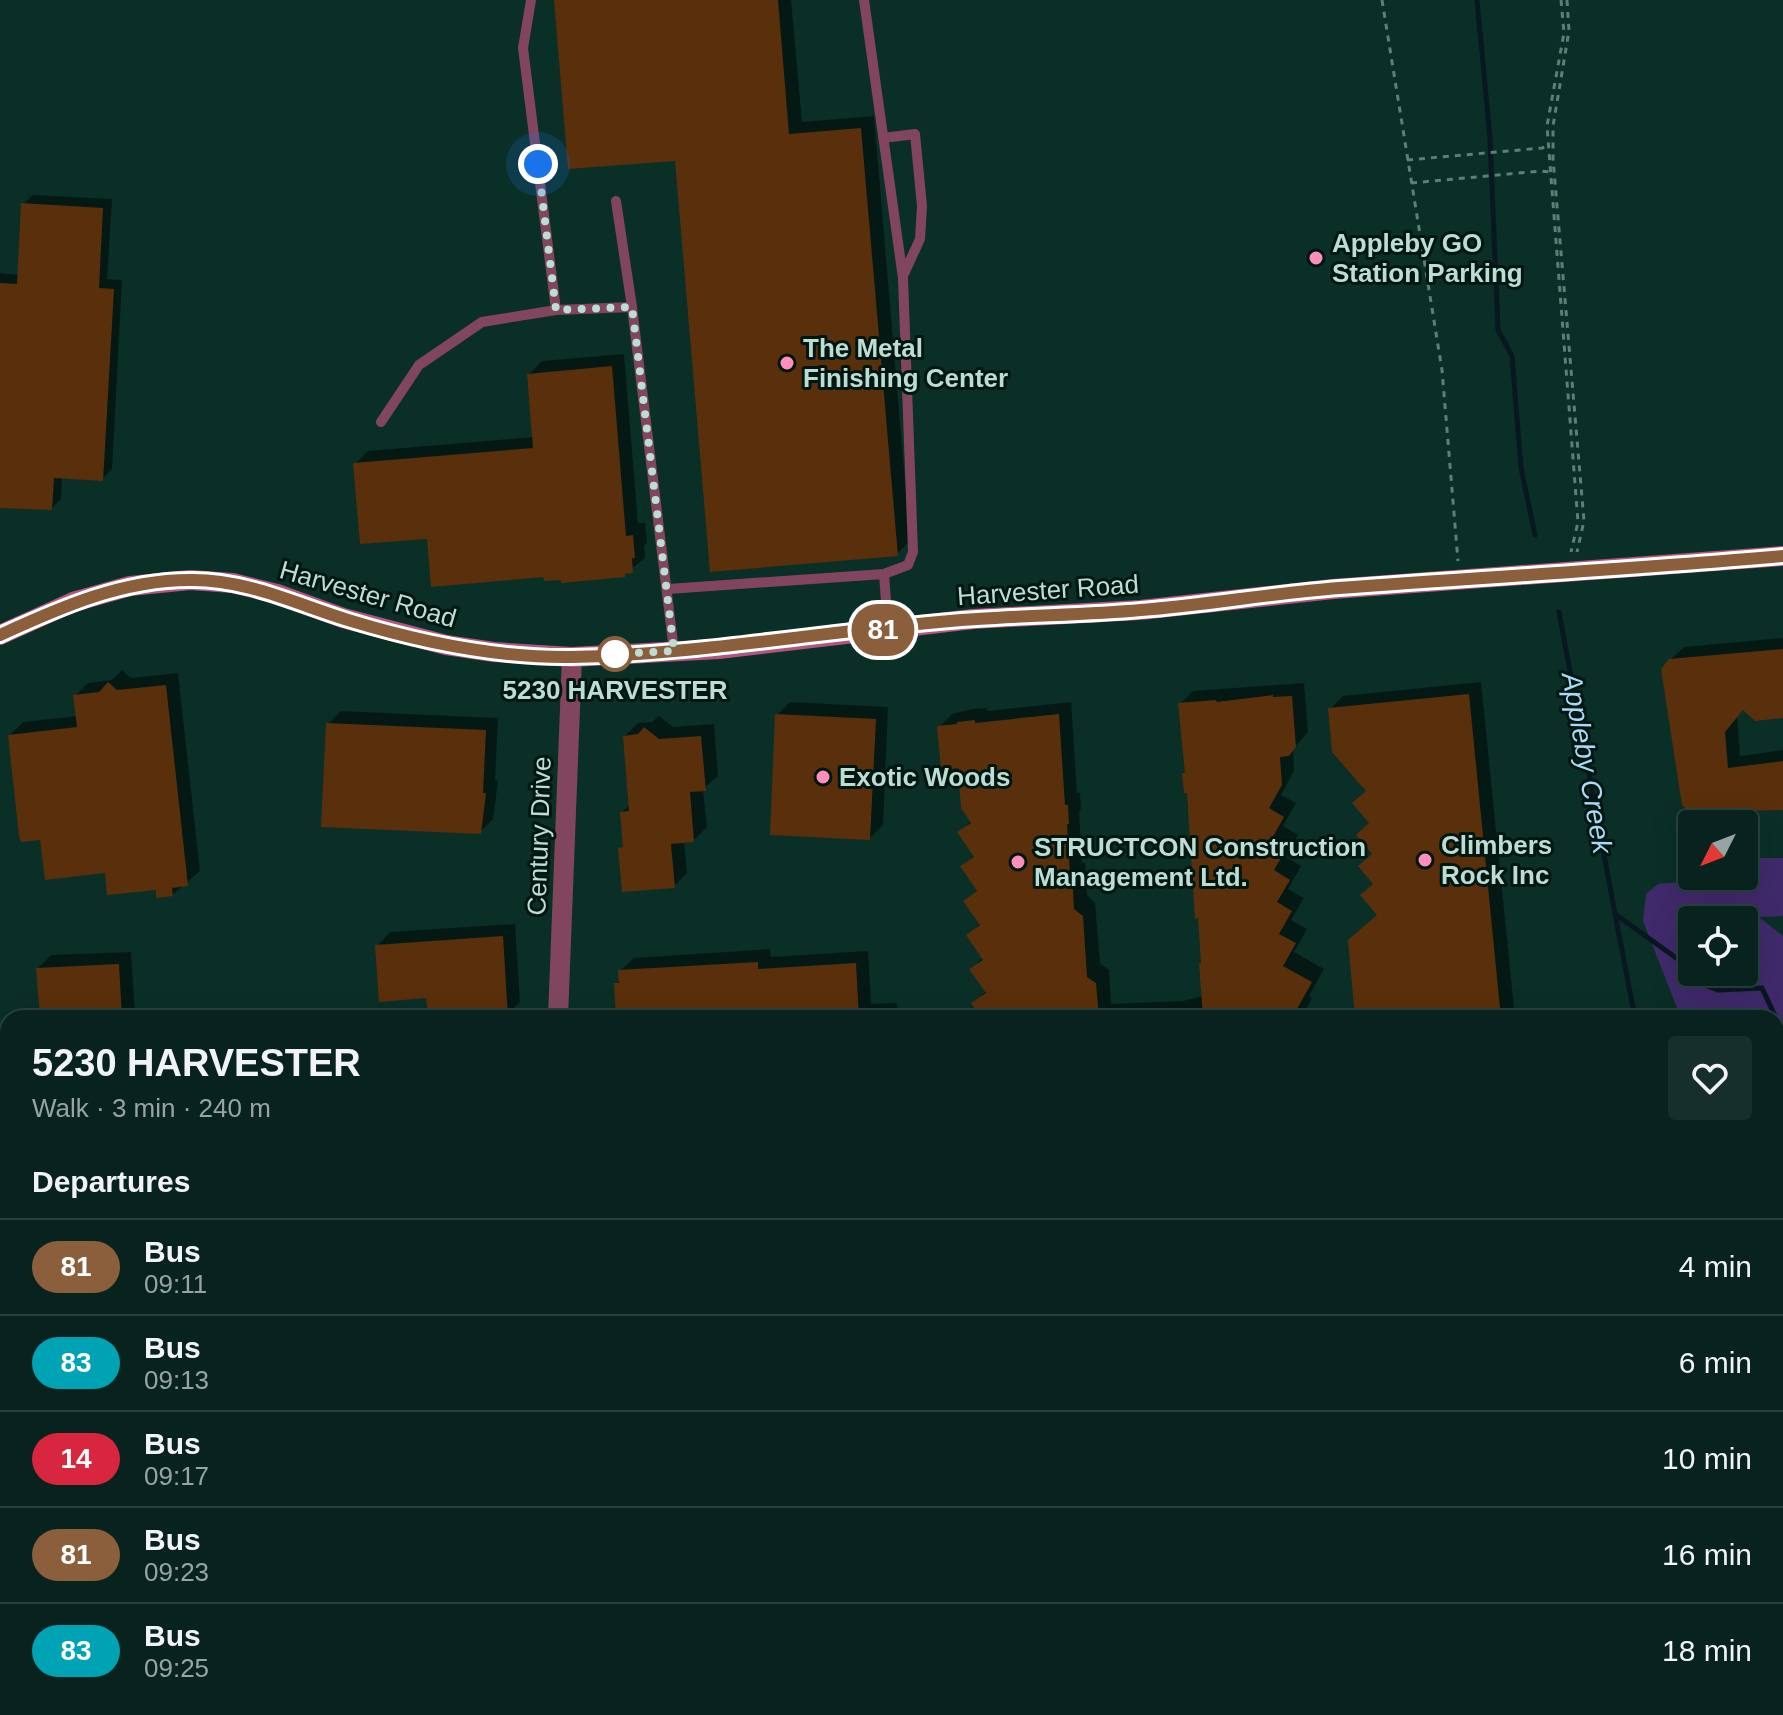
<!DOCTYPE html>
<html lang="en">
<head>
<meta charset="utf-8">
<style>
	:root { --surface:#08231d; --page:#162f2a; --text:#f1f3f6; --muted:#98a4a4; --line:#29403b }
	body { margin:0; font-family:Arial,sans-serif; background:var(--page); color:var(--text); height:100vh; display:flex; flex-direction:column; font-size:30px; white-space:nowrap }
	* { box-sizing:border-box; margin:0 }
	p { font-size:26px; color:var(--muted) }
	.icon { flex:none; width:44px; height:44px; fill:none; stroke:currentColor; stroke-width:2; stroke-linecap:round; stroke-linejoin:round }
	.map { position:relative; flex:1; overflow:hidden }
	.details { position:absolute; left:0px; top:1010px; width:1784px; height:706px; display:flex; flex-direction:column; background:var(--surface); border-radius:24px 24px 0 0; box-shadow:0 8px 32px #0002,0 0 0 2px var(--line) }
	.details>* { flex:none }
	.badge { padding:0 16px; border-radius:26px; font-size:28px; line-height:52px }
	.needle { width:52px; rotate:228deg }
	.tools { position:absolute; left:1678px; top:810px; display:grid; gap:16px }
	.tools a { display:grid; place-items:center; width:80px; height:80px; border-radius:8px; background:var(--surface); box-shadow:0 8px 32px #0002,0 0 0 2px var(--line); font-size:40px }
	.you { position:absolute; width:40px; height:40px; margin:-20px; border:6px solid #fff; border-radius:50%; background:#1a73e8; box-shadow:0 0 0 12px #1a73e833 }
	.map>.badge { position:absolute; translate:-50% -50%; box-shadow:0 0 0 4px #fff }
	h2 { padding:0 32px; font-size:30px; line-height:72px }
	.round { display:grid; place-items:center; flex:none; width:84px; height:84px; border-radius:8px; background:var(--page) }
	.summary { display:flex; align-items:center; justify-content:space-between; height:136px; padding:0 32px }
	h1 { font-size:38px; font-weight:600; line-height:60px }
	ul { padding:0; list-style:none }
	li { display:flex; align-items:center; gap:24px; height:96px; padding:0 32px; border-top:2px solid var(--line) }
	li div { flex:1 }
	li b { display:block; font-size:30px }
	li em { font-style:normal }
	li .badge { min-width:88px; font-weight:700; text-align:center }
	.map>svg:first-child { display:block }
	.green { fill:#402a6b; fill-rule:evenodd }
	.shadow { fill:#0007 }
	.lines { fill:none; stroke-linecap:round; stroke-linejoin:round }
	.stream { stroke:#091820; stroke-width:5 }
	.building { fill:#5a2f0b }
	.path { stroke:#5c7f76; stroke-width:3; stroke-dasharray:6 6; stroke-linecap:butt }
	.service { stroke:#81465d; stroke-width:10 }
	.minor { stroke:#81465d; stroke-width:20 }
	.secondary { stroke:#b2547b; stroke-width:20 }
	.line-casing { stroke:#fff; stroke-width:18 }
	.line { stroke:#8b5e3c; stroke-width:12 }
	.walk { stroke:#bcddd3; stroke-width:8; stroke-dasharray:0 14.4 }
	.poi-dot { fill:#ff8ebb; stroke:#001610; stroke-width:3 }
	.stop-dot { fill:#fff; stroke:#8b5e3c; stroke-width:4 }
	.labels { text-anchor:middle; dominant-baseline:central; stroke-width:6; stroke-linejoin:round; paint-order:stroke }
	.poi-label { font-size:26px; font-weight:bold; fill:#bcddd3; stroke:#001610; text-anchor:start }
	.street-label { font-size:26px; fill:#bcddd3; stroke:#001610 }
	.stop-label { font-size:26px; font-weight:bold; fill:#bcddd3; stroke:#001610 }
	.water-label { font-size:28px; font-style:italic; fill:#a9d9f6; stroke:#001610 }
</style>
</head>
<body>
<div class="map">
<svg width="1783" height="1715" viewBox="0 0 1783 1715">
	<rect width="100%" height="100%" fill="#0a2f27"/>
	<path class="green" d="M1744,858H1783V916L1759,917L1783,936V1229L1776,1219V1018H1681L1643,921L1646,894L1658,884L1702,880V876H1744ZM1692,920H1744V972H1692Z"/>
	<path class="shadow" d="M556,0H791L802,122L874,116L910,541L897,554L676,158Z
		M33,195L112,199L107,279L122,280L112,469L102,479L62,476L61,499L52,508L0,506V273L19,275L23,204Z
		M624,354L638,523H645L647,543L644,546L645,558L624,575L562,578L545,575L429,537L355,464L368,451L534,437L529,374L542,361Z
		M1783,638V716L1744,709L1737,717L1740,756L1783,750V810L1693,811L1670,660L1684,647Z
		M122,670L131,678L178,673L200,871L172,895L106,871L42,838L10,735L23,722L78,716L75,696L88,683L112,680Z
		M1481,682L1515,1018H1357L1379,914L1374,853L1367,790L1330,709L1343,696Z
		M1304,683L1308,732L1293,749L1294,771L1281,795L1296,803L1283,826L1298,835L1286,857L1301,866L1288,889L1304,898L1291,920L1307,929L1294,952L1324,969L1309,996L1312,998L1301,1018H971L980,1013L974,1003L986,991L971,969L984,957L968,935L981,923L966,901L978,889L963,867L975,855L960,833L972,820L960,766L939,727L952,714L972,709L987,708V711L1071,702L1077,793H1080L1081,809L1079,811L1082,863L1085,862L1087,895L1095,903L1100,963L1109,970L1111,1004L1183,1001L1204,996L1203,962L1180,704L1193,691Z
		M790,702L888,707L883,825L870,838L777,715Z
		M341,711L498,718L495,780L498,781L493,819L480,832L328,724Z
		M659,716L673,727L714,724L718,776L703,789L707,827L694,840L684,841L687,873L674,886L620,849L625,844L622,812L631,804L625,736L638,723L652,722Z
		M515,924L520,1002L507,1015L430,1018L428,996L377,946L390,932Z
		M770,949L771,957L868,951L871,1004L897,1003L898,1018H651L650,1013L616,984L621,979L620,971L634,958Z
		M131,952L135,1018H42L38,968L51,955Z
		M1776,1253H1779L1780,1271H1783V1378L1776,1379Z
		M1778,1606H1783V1700L1776,1701V1609Z
		M77,1708H217L218,1715H77Z
		M447,1708H828L824,1715H445Z
		M1196,1708H1282V1715H1196Z
		M1317,1708H1402L1395,1715H1317Z
		M1599,1708H1643L1599,1713Z"/>
	<g class="lines">
		<path class="stream" d="M1477,0L1490,138L1498,330L1512,356L1521,468L1535,535
			M1559,612L1615,914L1679,960L1694,981L1718,990L1762,988L1776,1018
			M1615,914L1635,1018
			M1776,1019L1783,1035
			M1783,1073L1776,1095L1783,1140
			M1032,1708L1034,1715"/>
	</g>
	<path class="building" d="M554,0H778L789,134L861,128L898,556L710,572L675,161L568,169Z
		M21,203L103,208L99,288L114,289L103,481L54,478L52,510L0,508V283L17,284Z
		M612,366L626,536L633,535L635,558H632L633,573L625,574V577L561,583V580L544,581L543,577L431,587L427,539L360,544L353,463L533,448L527,374Z
		M1783,649V718L1755,721L1743,710L1725,732L1728,768L1783,761V810L1692,813L1682,805L1661,669L1669,659Z
		M108,682L117,690L166,685L188,886L172,888L173,896L156,898V890L107,895L105,873L45,880L40,840L21,842L19,836L8,735L77,727L73,695L99,692Z
		M1469,694L1501,1018H1355L1348,940L1377,915L1360,895L1373,884L1358,866L1372,854L1356,835L1369,823L1352,803L1366,791L1332,752L1328,708Z
		M1273,695V697L1292,696L1296,747L1289,756L1280,757L1282,785L1269,808L1284,817L1271,840L1287,848L1274,870L1290,880L1277,902L1292,911L1279,934L1296,943L1283,966L1312,982L1292,1018H1203L1199,963H1201L1198,918L1195,919L1187,793H1184L1182,773H1185L1178,703L1216,700L1217,702Z
		M775,714L876,719L870,840L770,835Z
		M1059,714L1065,805H1068L1069,824H1067L1070,875L1072,874L1074,909L1083,916L1087,977L1096,983L1099,1018H981L971,1003L986,993L969,969L983,960L966,935L980,925L963,901L977,891L960,866L974,857L957,832L971,823L961,808L958,768L941,770L937,726L957,724V722L975,720V723Z
		M326,723L486,730L483,793H486L481,834L321,827Z
		M644,727L659,739L701,736L706,791L690,792L694,842L671,844L675,888L622,892L618,848L623,847L620,812L629,811L623,736L638,734Z
		M503,936L508,1017L428,1018L426,998L379,1002L375,945Z
		M758,962V969L856,963L859,1018H649V1015L616,1017L614,983H619L618,970Z
		M119,964L122,1018H40L36,968Z"/>
	<g class="lines">
		<path class="path" d="M1382,0L1442,370L1458,561
			M1561,0L1564,33L1547,126L1578,522L1571,552
			M1567,0L1569,31L1553,126V159L1584,521L1577,552
			M1407,160L1542,148L1549,145
			M1411,183L1541,171L1550,172
			M1179,1708L1180,1715"/>
		<path class="service" d="M531,0L523,48L556,310L632,307L674,651
			M864,0L903,278L913,552L908,565L884,574L888,629
			M883,138L915,134L922,206L920,239L903,276
			M616,201L632,307
			M381,422L419,365L482,322L556,310
			M668,589L884,574
			M424,1708L425,1715
			M841,1715V1708
			M906,1715L907,1708
			M970,1715V1708"/>
		<path class="minor" d="M558,1018L572,657
			M0,1172L8,1199
			M339,1708V1715"/>
		<path class="secondary" d="M0,635L73,602L130,586L190,580L233,583L277,594L343,618L446,645L494,652L572,657L719,649L973,619L1140,610L1333,589L1783,556"/>
	</g>
	<g class="lines">
		<g class="line-casing">
			<path id="line" d="M0,635C61,607 122,580 190,580C246,579 296,604 348,620C420,642 495,658 571,657C708,654 841,628 977,619C1032,615 1086,615 1141,610C1207,605 1273,593 1339,588C1487,577 1635,569 1783,556"/>
		</g>
		<use href="#line" class="line"/>
		<path class="walk" d="M538,164L556,310L632,307L674,651L615,654"/>
	</g>
	<g class="poi-dot">
		<circle cx="1316" cy="258" r="8"/>
		<circle cx="787" cy="363" r="8"/>
		<circle cx="823" cy="777" r="8"/>
		<circle cx="1425" cy="860" r="8"/>
		<circle cx="1018" cy="862" r="8"/>
	</g>
	<circle class="stop-dot" cx="615" cy="654" r="16"/>
	<g class="labels">
		<g class="poi-label">
			<text x="1332" y="243">Appleby GO<tspan x="1332" dy="30">Station Parking</tspan></text>
			<text x="803" y="348">The Metal<tspan x="803" dy="30">Finishing Center</tspan></text>
			<text x="839" y="777">Exotic Woods</text>
			<text x="1441" y="845">Climbers<tspan x="1441" dy="30">Rock Inc</tspan></text>
			<text x="1034" y="847">STRUCTCON Construction<tspan x="1034" dy="30">Management Ltd.</tspan></text>
		</g>
		<g class="street-label">
			<text transform="translate(1048 590) rotate(-4)">Harvester Road</text>
			<text transform="translate(368 594) rotate(16)">Harvester Road</text>
			<text transform="translate(539 836) rotate(-88)">Century Drive</text>
		</g>
		<g class="stop-label">
			<text x="615" y="690">5230 HARVESTER</text>
		</g>
		<g class="water-label">
			<text transform="translate(1587 763) rotate(80)">Appleby Creek</text>
		</g>
	</g>
</svg>
<div class="tools">
<a><svg class="needle" viewBox="-14 -14 28 28"><path d="M0-13l5 13h-10z" fill="#e53935"/><path d="M0 13l5-13h-10z" fill="#98a4a4"/></svg></a>
<a><svg class="icon" aria-label="locate" viewBox="0 0 24 24"><circle cx="12" cy="12" r="6"/><path d="M12 2v4M12 18v4M2 12h4M18 12h4"/></svg></a>
</div>
<div class="you" style="left:538px;top:164px"></div>
<b class="badge" style="left:883px;top:630px;background:#8b5e3c;color:#fff">81</b>
<section class="details">
<div class="summary"><div><h1>5230 HARVESTER</h1><p>Walk · 3 min · 240 m</p></div><a class="round"><svg class="icon" aria-label="heart" viewBox="0 0 24 24"><path d="M12 20l-8-8c-3-5 5-10 8-4 3-6 11-1 8 4z"/></svg></a></div>
<h2>Departures</h2>
<ul>
<li><span class="badge" style="background:#8b5e3c;color:#fff">81</span><div><b>Bus</b><p>09:11</p></div><em>4 min</em></li>
<li><span class="badge" style="background:#00a3b4;color:#fff">83</span><div><b>Bus</b><p>09:13</p></div><em>6 min</em></li>
<li><span class="badge" style="background:#d7263d;color:#fff">14</span><div><b>Bus</b><p>09:17</p></div><em>10 min</em></li>
<li><span class="badge" style="background:#8b5e3c;color:#fff">81</span><div><b>Bus</b><p>09:23</p></div><em>16 min</em></li>
<li><span class="badge" style="background:#00a3b4;color:#fff">83</span><div><b>Bus</b><p>09:25</p></div><em>18 min</em></li>
</ul>
</section>
</div>
</body>
</html>
